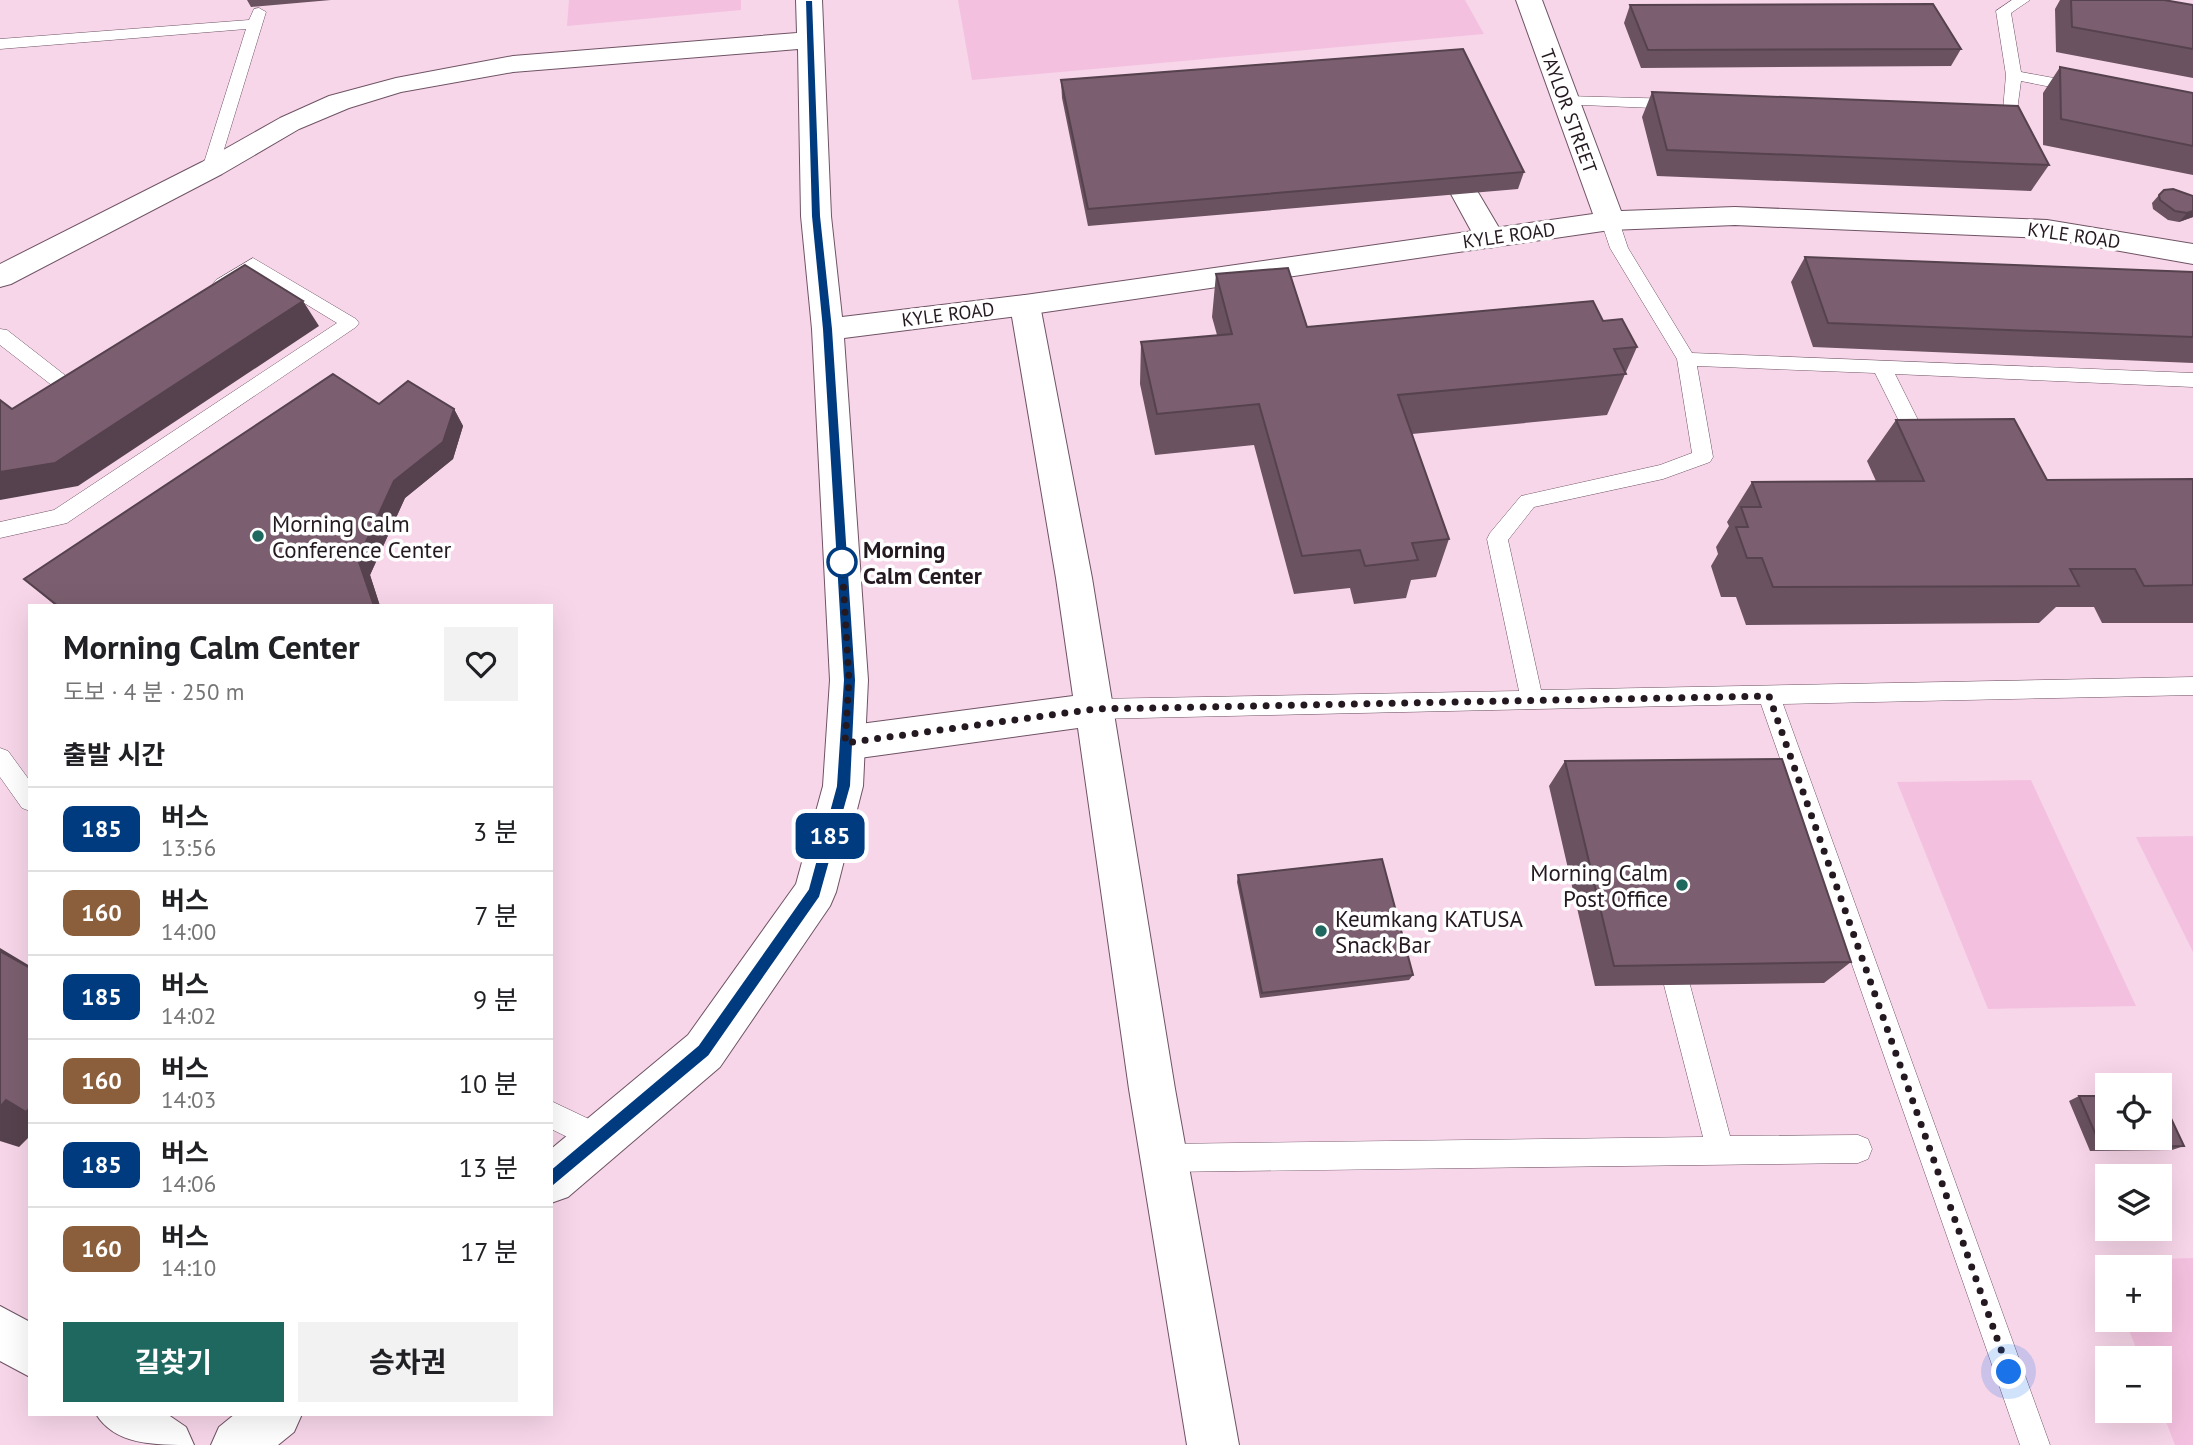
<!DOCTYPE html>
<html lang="ko">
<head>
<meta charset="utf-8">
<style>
	:root { --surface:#fff; --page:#f2f2f2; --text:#202124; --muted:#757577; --line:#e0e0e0; --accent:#1e6860 }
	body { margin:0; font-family:"PT Sans","Noto Sans KR",sans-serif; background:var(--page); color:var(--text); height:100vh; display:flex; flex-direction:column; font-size:26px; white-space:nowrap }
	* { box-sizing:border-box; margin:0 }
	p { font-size:23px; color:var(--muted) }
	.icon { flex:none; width:38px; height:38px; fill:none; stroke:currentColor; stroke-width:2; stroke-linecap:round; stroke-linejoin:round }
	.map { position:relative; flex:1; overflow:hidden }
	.sheet { position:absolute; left:28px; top:604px; width:525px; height:812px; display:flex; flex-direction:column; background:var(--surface); border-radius:0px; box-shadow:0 7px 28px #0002 }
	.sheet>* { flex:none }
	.badge { padding:0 14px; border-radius:10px; font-size:24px; line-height:46px }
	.buttons { position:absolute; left:2095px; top:1073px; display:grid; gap:14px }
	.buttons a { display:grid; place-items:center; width:77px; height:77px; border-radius:0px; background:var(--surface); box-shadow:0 7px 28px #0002; font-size:35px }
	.you { position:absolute; width:35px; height:35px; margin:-18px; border:5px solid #fff; border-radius:50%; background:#1a73e8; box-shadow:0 0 0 10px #1a73e833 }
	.map>.badge { position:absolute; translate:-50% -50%; box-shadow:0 0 0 4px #fff }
	h2 { padding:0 35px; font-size:26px; line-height:63px }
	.round { display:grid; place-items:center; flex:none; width:74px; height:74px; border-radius:0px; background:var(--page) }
	.overview { display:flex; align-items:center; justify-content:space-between; height:119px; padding:0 35px }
	h1 { font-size:33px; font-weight:700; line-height:52px }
	.cta { display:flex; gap:14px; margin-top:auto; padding:14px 35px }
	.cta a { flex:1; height:80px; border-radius:0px; background:var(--accent); color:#fff; font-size:28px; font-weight:700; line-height:80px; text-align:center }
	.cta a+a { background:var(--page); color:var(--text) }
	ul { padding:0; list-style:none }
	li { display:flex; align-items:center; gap:21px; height:84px; padding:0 35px; border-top:2px solid var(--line) }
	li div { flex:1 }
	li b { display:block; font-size:26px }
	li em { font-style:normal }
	li .badge { min-width:77px; font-weight:700; text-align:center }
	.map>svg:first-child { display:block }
	.green { fill:#f4c0df }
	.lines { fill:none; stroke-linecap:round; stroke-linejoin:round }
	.service-casing { stroke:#6f5364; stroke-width:1 }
	.minor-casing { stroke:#6f5364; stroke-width:2 }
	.tertiary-casing { stroke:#6f5364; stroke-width:2 }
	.service { fill:#fff; fill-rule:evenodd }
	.minor { fill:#fff; fill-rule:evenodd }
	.tertiary { fill:#fff; fill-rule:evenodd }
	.wall { fill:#6a5260 }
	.shaded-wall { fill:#56424e }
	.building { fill:#7b5f70; stroke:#56424e; stroke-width:2 }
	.line { fill:#003b80; stroke:#fff; stroke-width:2 }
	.walk { stroke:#241920; stroke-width:7; stroke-dasharray:0 12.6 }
	.poi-dot { fill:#1e6860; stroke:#fff; stroke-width:2.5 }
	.stop-dot { fill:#fff; stroke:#003b80; stroke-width:3.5 }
	.labels { text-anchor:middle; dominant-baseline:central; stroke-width:7; stroke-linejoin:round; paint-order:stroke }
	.far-street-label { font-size:19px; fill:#241920; stroke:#fff }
	.poi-label { font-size:23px; fill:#241920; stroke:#fff; text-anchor:start }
	.stop-label { font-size:23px; font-weight:bold; fill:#241920; stroke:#fff; text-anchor:start }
</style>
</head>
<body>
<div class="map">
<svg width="2193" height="1445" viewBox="0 0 2193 1445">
	<rect width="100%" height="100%" fill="#f7d6e9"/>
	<path class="green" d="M569,0H741V10L567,26Z
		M958,0H1465L1484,34L972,80Z
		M2031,780L2136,1006L1988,1009L1897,782Z
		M2193,836V952L2136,837Z
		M2193,1258V1445H2175L2160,1406V1358H2140L2125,1320H2160V1267H2107V1276L2101,1261Z"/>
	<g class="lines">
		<g class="service-casing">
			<path id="service" d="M2012,0H2030L2011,13L2021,72L2081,83L2089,88L2081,93L2021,81L2016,118L1982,117L1980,114L1982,111L2003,110L2006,75L1996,11Z
				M259,8L266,12L218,169L210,174L202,169L246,29L0,49V39L249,20L254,9Z
				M1565,96L1677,99L1685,104L1677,109L1559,104L1557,101L1559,98Z
				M1610,215L1619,221L1628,248L1692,353L2193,373V387L1895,374L1931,446L1928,451L1921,453L1914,451L1875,373L1697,366L1713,457L1710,462L1663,479L1534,507L1508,540L1541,690L2193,677V695L1783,704L2050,1445H2020L1761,704L1095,719L1087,716L1084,709L1087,702L1095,699L1519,691L1487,539L1490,533L1521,496L1660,465L1692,453L1677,359L1610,248L1601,221Z
				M253,258L356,319L359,323L356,327L67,523L0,538V522L54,510L337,323L253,272L228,288H216L213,284L216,280Z
				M0,329L7,330L66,376L84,366L91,368L93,373L72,390H58L0,345Z
				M0,748L8,751L30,781V811L22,808L0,777Z
				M1677,973L1686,976L1690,985L1730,1136L1858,1135L1868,1139L1872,1149L1868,1159L1858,1163L1164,1172L1154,1168L1150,1158L1154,1148L1164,1144L1703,1137L1664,985L1668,976Z
				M551,1101L610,1129L614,1139L610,1149L600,1153L551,1129Z"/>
		</g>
		<g class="minor-casing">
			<path id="minor" d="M1465,185L1475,188L1479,194L1505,238L1500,245L1490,248L1480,245L1475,238L1451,194L1455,188Z
				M1025,295L1036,298L1040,305L1092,578L1175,1089L1239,1445H1187L1129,1089L1078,728L845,760L831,755L826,743L831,731L845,726L1073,696L1056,578L1010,305L1014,298Z"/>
		</g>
		<g class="tertiary-casing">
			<path id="tertiary" d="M796,0H822L831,216L842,317L1025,295L1593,214L1516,0H1542L1621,211L1735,207L2047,220L2193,244V264L2047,238L1735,225L1610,230L1025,315L844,338L868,680L863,786L836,892L830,906L720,1067L568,1197L551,1203V1149L688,1035L796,884L823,786L830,680L812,329L801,216L798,49L513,72L401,92L349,108L299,129L222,174L11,284L0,287V264L202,162L280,118L329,96L396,78L513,56L797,33Z
				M0,1306L30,1322V1377L0,1361Z
				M96,1414H167L186,1427L194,1445C153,1445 115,1445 96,1414Z
				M235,1414H302L294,1432L278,1445H211L219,1427Z"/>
		</g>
		<use href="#service" class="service"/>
		<use href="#minor" class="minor"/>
		<use href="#tertiary" class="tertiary"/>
	</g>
	<path class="wall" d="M247,0H331L251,7Z
		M2060,0H2164L2193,5V78L2056,52L2055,9Z
		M1630,5L1961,49L1951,66L1641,68L1624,23Z
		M2060,67L2193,93V175L2043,145V93Z
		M1061,80L1524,172L1518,189L1088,226L1062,98Z
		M1652,92L2049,165L2031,191L1657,176L1642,117Z
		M2159,195L2193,217L2179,222L2168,220L2153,209L2152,203Z
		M1805,257L2193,272V363L1813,347L1791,282Z
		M1216,274L1307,327L1603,321L1637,347L1607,415L1412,434L1449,539L1436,577L1411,580L1406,598L1354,604L1350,588L1294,594L1254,445L1155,455L1140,384L1141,342L1217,335L1212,317Z
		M379,404L454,409L463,426L453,459L405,498L370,575L380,606H56L24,579Z
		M1896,420L2047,480L2193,479V623H2102L2094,607H2056L2039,623L1746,625L1736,597H1721L1711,566L1718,554L1716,547L1729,526L1727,522L1752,482L1876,481L1867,461Z
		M1565,761L1851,962L1824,983L1595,986L1549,786Z
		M1238,875L1413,975L1409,980L1260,998L1237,882Z
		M2079,1096L2184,1146L2172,1150L2090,1151L2069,1101Z"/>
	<path class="shaded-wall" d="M2193,211V217L2179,222L2187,213Z
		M303,301L319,326L78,486L0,500V472Z
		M454,409L463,426L453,459L405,498L370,575L380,606H374L358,559L394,481Z
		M0,948L30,966V968L0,951Z
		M6,1100L30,1108V1136L19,1147L0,1141V1107Z"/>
	<path class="building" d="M2071,0H2164L2193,5V49L2072,27Z
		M1933,4L1961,49L1648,50L1630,5Z
		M1463,49L1524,172L1088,209L1061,80Z
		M2060,67L2193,93V146L2061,119Z
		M1652,92L2018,106L2049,165L1667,150Z
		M2173,189L2193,196V211L2187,213L2175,211L2160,200L2159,195L2164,190Z
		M1805,257L2193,272V337L1828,323Z
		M245,265L303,301L55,463L0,472V400L12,409Z
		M1288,268L1307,327L1593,301L1603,321L1622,319L1637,347L1614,349L1626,374L1398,395L1449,539L1412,543L1418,560L1365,566L1360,550L1302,556L1259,404L1157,414L1141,342L1232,334L1216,274Z
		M333,374L379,404L408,381L454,409L443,442L394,481L358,559L374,606H58L24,579Z
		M2014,419L2047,480L2193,479V585L2144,586L2135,569H2070L2079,586L1773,587L1762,558H1747L1736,527H1748L1741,507H1761L1752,482L1924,481L1896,420Z
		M1782,759L1851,962L1614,966L1565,761Z
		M1382,859L1413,975L1262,993L1238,875Z
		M0,951L30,968V1108L26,1112L6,1100L0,1107Z
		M2160,1095L2184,1146L2101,1147L2079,1096H2107V1138H2160Z"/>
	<path class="line" d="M805,0H813L821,216L833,329L856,680L851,786L820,897L709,1056L551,1188L545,1186L543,1180L545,1174L698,1045L808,889L836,786L843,680L822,329L811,216Z"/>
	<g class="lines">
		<path class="walk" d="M842,562L849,680L845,743L1095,709L1769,696L2009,1372"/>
	</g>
	<g class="poi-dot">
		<circle cx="258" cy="536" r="7"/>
		<circle cx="1682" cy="885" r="7"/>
		<circle cx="1321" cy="931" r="7"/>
	</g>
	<circle class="stop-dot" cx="842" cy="562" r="14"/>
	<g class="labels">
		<g class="far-street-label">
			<text transform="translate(1569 111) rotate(70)">TAYLOR STREET</text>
			<text transform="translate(1509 235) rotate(-8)">KYLE ROAD</text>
			<text transform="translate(2074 235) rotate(8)">KYLE ROAD</text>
			<text transform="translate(948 314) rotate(-7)">KYLE ROAD</text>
		</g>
		<g class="poi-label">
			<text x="272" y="523">Morning Calm<tspan x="272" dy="26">Conference Center</tspan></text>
			<text x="1668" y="872" text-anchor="end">Morning Calm<tspan x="1668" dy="26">Post Office</tspan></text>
			<text x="1335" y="918">Keumkang KATUSA<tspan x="1335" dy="26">Snack Bar</tspan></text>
		</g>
		<g class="stop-label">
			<text x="863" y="549">Morning<tspan x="863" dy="26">Calm Center</tspan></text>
		</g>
	</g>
</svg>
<div class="buttons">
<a><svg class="icon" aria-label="locate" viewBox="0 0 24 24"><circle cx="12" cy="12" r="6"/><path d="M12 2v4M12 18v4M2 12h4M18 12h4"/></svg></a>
<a><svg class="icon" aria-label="layers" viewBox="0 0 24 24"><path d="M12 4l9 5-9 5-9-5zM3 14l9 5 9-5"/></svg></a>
<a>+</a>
<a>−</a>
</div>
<div class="you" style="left:2009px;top:1372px"></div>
<b class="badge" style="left:830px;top:836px;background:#003b80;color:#fff">185</b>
<section class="sheet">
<div class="overview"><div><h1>Morning Calm Center</h1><p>도보 · 4 분 · 250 m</p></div><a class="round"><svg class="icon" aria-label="heart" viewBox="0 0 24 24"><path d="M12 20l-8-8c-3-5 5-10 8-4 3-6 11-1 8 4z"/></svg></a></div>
<h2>출발 시간</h2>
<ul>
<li><span class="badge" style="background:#003b80;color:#fff">185</span><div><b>버스</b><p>13:56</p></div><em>3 분</em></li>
<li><span class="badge" style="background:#8b5e3c;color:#fff">160</span><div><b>버스</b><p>14:00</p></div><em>7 분</em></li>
<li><span class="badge" style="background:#003b80;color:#fff">185</span><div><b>버스</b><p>14:02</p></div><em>9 분</em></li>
<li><span class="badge" style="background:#8b5e3c;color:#fff">160</span><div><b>버스</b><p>14:03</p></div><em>10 분</em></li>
<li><span class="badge" style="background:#003b80;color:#fff">185</span><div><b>버스</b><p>14:06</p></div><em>13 분</em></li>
<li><span class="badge" style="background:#8b5e3c;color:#fff">160</span><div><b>버스</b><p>14:10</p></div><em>17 분</em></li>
</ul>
<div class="cta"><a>길찾기</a><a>승차권</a></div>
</section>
</div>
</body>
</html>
